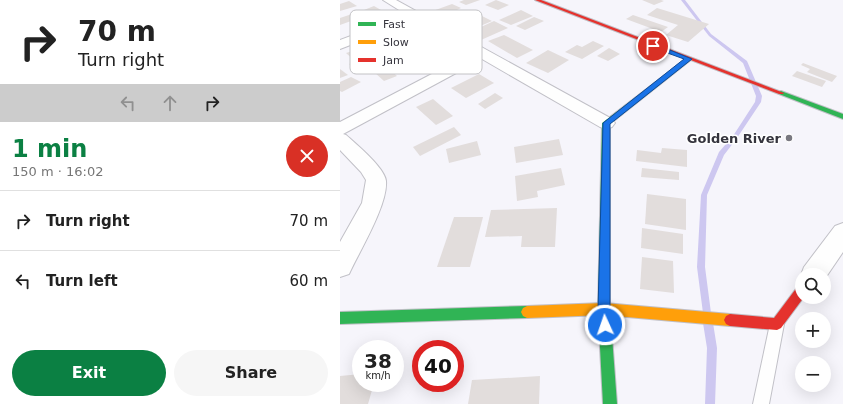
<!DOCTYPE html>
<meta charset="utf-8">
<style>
body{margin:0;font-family:"DejaVu Sans",sans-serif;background:#f6f6f6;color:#222;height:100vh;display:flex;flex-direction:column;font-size:15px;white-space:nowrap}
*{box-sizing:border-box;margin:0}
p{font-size:13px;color:#767676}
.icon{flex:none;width:22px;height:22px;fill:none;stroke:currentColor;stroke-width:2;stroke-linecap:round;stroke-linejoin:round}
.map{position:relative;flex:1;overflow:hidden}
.sheet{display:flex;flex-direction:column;background:#fff;width:340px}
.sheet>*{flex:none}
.top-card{background:#fff;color:#222;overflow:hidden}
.buttons{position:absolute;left:455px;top:268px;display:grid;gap:8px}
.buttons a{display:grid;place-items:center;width:36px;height:36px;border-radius:50%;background:#fff;box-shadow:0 4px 16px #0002;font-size:20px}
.speed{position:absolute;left:12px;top:340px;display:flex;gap:8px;font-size:20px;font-weight:700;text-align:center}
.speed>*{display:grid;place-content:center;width:52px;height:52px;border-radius:50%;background:#fff;box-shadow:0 4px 16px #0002;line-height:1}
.speed small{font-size:10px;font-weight:400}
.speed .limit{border:6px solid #d22;background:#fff;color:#111}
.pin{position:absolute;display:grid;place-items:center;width:34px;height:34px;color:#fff;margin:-17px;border:2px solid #fff;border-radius:50%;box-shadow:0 1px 4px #0007}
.me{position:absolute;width:44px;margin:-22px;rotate:357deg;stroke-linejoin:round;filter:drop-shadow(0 0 3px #0008)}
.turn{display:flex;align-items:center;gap:14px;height:84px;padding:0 12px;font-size:18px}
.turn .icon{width:52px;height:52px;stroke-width:2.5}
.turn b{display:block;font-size:28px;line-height:34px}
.lanes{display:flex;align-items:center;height:38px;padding:0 12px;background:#0003;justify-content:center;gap:20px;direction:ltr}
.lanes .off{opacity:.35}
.round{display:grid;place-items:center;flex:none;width:42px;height:42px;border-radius:21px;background:#f6f6f6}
.overview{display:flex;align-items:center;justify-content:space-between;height:68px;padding:0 12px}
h1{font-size:24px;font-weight:700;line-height:30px;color:#0b8043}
.action{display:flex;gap:8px;margin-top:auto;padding:8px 12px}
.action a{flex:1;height:46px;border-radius:24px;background:#0b8043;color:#fff;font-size:16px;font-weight:700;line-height:46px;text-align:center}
.action a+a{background:#f6f6f6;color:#222}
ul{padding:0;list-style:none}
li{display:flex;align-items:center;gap:12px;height:60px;padding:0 12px;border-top:1px solid #e0e0e0}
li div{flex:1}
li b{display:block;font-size:15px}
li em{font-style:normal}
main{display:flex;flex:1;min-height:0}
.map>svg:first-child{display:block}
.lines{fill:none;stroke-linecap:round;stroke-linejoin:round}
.stream{fill:#cdc7f0;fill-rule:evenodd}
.building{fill:#e2dddc}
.lane-casing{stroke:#c1c0c7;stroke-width:2}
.street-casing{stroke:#c1c0c7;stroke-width:2}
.fast-casing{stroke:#c1c0c7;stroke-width:2}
.slow-casing{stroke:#c1c0c7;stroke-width:2}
.jam-casing{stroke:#c1c0c7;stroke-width:2}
.lane{fill:#fefefe;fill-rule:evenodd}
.street{fill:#fefefe;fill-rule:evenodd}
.fast{fill:#30b455;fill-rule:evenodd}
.slow{fill:#ff9f0a;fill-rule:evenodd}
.jam{fill:#e5322d;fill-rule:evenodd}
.route{fill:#1a73e8;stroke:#114b97}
.poi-dot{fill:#797880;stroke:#fff;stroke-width:1.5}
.labels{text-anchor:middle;stroke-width:3;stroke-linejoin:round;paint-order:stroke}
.poi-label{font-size:13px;font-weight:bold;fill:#35343d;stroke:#fff;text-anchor:end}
.key{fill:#fff;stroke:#c2c2c5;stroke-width:1}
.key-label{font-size:11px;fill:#35343d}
</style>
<main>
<section class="sheet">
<div class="top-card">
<div class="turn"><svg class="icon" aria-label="right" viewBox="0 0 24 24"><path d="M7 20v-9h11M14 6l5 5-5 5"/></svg><div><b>70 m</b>Turn right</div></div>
<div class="lanes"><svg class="icon off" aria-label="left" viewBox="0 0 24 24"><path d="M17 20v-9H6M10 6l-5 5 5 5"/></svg><svg class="icon off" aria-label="ahead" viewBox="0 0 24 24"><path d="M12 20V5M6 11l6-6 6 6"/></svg><svg class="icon" aria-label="right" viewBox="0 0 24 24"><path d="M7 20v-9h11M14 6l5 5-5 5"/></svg></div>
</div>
<div class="overview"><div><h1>1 min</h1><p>150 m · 16:02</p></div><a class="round" style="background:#d93025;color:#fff"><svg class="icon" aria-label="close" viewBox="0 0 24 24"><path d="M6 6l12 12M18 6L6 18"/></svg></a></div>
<ul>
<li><svg class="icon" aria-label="right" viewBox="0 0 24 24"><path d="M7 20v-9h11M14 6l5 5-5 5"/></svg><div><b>Turn right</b></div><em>70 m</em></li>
<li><svg class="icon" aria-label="left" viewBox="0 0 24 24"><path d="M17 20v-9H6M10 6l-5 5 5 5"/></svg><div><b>Turn left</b></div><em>60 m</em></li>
</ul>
<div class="action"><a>Exit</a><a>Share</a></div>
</section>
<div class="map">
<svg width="503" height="404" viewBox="0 0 503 404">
<rect width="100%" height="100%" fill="#f6f5fb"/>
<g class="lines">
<g class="stream">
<polygon points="341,0 345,0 371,34 407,61 422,96 421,102 397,138 384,155 367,195 365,267 371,313 370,316 367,317 364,316 363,313 357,267 361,195 379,152 393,136 415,102 416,96 403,63 369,36"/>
<polygon points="368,318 371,320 373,323 377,348 375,404 365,404 367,348 363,323 365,320"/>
</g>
</g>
<g class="building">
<polygon points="124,0 140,0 126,5 119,2"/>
<polygon points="156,0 169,5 158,10 145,5"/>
<polygon points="302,0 321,0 324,1 314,5"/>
<polygon points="9,1 17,6 0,11 0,4"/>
<polygon points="112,4 121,8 117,10 120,11 110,16 107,14 99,17 90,12"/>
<polygon points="34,6 41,10 31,14 24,10"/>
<polygon points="317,8 369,24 348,42 326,35 338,25 307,15"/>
<polygon points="181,10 193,16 171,25 159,20"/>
<polygon points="15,13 22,17 0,25 0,18"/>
<polygon points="140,15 152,21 138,27 135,26 128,29 118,25"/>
<polygon points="293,15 328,27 321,32 286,19"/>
<polygon points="194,17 204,21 185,30 176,26"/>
<polygon points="154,21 168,28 141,40 128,33"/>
<polygon points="164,35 193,50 177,58 148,41"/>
<polygon points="253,41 264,46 242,59 225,52 237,45 242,47"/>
<polygon points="269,48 280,54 268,61 257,56"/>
<polygon points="19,49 35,62 16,70 9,64 16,62 6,53"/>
<polygon points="208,50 229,60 208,73 186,63"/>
<polygon points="463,63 497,76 492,82 467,72 470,69 461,65"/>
<polygon points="47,67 57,76 44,81 34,72"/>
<polygon points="0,69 8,75 0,78"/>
<polygon points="457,71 486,81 482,87 452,76"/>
<polygon points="139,74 154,83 126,98 111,88"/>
<polygon points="11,77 21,82 2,92 0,91 0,82"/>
<polygon points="155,93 163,98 145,109 138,104"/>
<polygon points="93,99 113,116 96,125 76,107"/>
<polygon points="114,127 121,135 80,156 73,147"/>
<polygon points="219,139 223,155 176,163 174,147"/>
<polygon points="137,141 141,155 109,163 106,149"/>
<polygon points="322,148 347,150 347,167 296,161 297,150 321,153"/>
<polygon points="221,168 225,185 197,191 198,197 177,201 175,176"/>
<polygon points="302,168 339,172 339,180 301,177"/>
<polygon points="307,194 346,199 346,230 305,224"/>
<polygon points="217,208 215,247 181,247 182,236 145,237 151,210"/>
<polygon points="114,217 143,217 130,267 97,267"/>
<polygon points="302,228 343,234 343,254 301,248"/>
<polygon points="302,257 333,261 334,293 300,289"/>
<polygon points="21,374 21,383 34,383 28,404 0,404 0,376"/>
<polygon points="200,376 199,404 128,404 132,380"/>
</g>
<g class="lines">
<g class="lane-casing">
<polygon id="lane" points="437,317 442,319 444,324 429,404 413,404 430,324 432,319"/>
</g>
<g class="street-casing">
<g id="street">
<path d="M43,0H56L272,119L275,123L272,127L266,129L260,127L142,59L3,134L6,135C16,144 45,168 46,181C48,205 19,252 9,274L0,277V242L22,203L26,180L21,172L0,150V122L132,53L75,20L0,49V40L67,15Z"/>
<polygon points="503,223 503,252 484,280 484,275 462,275 462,278 461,275 464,267 495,226"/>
</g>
</g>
<g class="fast-casing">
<g id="fast">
<polygon points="347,58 352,59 270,124 270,309 277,404 263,404 258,309 262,123"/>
<polygon points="441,91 503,114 503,119 439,94 439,92"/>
<polygon points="187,306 191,308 193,312 191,316 187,318 0,324 0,312"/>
</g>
</g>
<g class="slow-casing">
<polygon id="slow" points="264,303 390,314 394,316 396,320 394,324 390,326 264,315 187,318 183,316 181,312 183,308 187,306"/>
</g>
<g class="jam-casing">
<g id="jam">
<polygon points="195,0 201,0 444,93 443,94 439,94"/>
<polygon points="462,285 462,297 464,297 441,328 437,330 390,326 386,324 384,320 386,316 390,314 434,318 458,286"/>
</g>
</g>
<use href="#lane" class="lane"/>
<use href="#street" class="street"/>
<use href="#fast" class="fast"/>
<use href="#slow" class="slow"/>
<use href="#jam" class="jam"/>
</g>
<polygon class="route" points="311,44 315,44 352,59 270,124 270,309 271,325 269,329 265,330 261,329 258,309 263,123 344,59 311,47"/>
<circle class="poi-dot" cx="449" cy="138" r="4"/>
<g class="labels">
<g class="poi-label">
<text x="441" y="143">Golden River</text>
</g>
</g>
<rect x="10" y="10" width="132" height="64" rx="6" class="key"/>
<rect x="18" y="22" width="18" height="4" fill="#30b455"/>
<rect x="18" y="40" width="18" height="4" fill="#ff9f0a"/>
<rect x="18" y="58" width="18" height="4" fill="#e5322d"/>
<g class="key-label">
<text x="43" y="28">Fast</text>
<text x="43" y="46">Slow</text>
<text x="43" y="64">Jam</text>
</g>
</svg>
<div class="buttons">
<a><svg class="icon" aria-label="search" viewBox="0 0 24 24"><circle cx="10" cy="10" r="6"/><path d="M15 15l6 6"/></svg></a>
<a>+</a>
<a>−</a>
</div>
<div class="speed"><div>38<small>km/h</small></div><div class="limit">40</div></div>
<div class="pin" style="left:313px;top:46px;background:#d93025"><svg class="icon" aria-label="arrive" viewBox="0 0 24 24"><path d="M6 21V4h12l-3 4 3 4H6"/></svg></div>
<svg class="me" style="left:265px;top:325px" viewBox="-20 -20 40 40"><circle r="17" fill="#1a73e8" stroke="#fff" stroke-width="3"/><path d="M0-11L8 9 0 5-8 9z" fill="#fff"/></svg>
</div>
</main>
